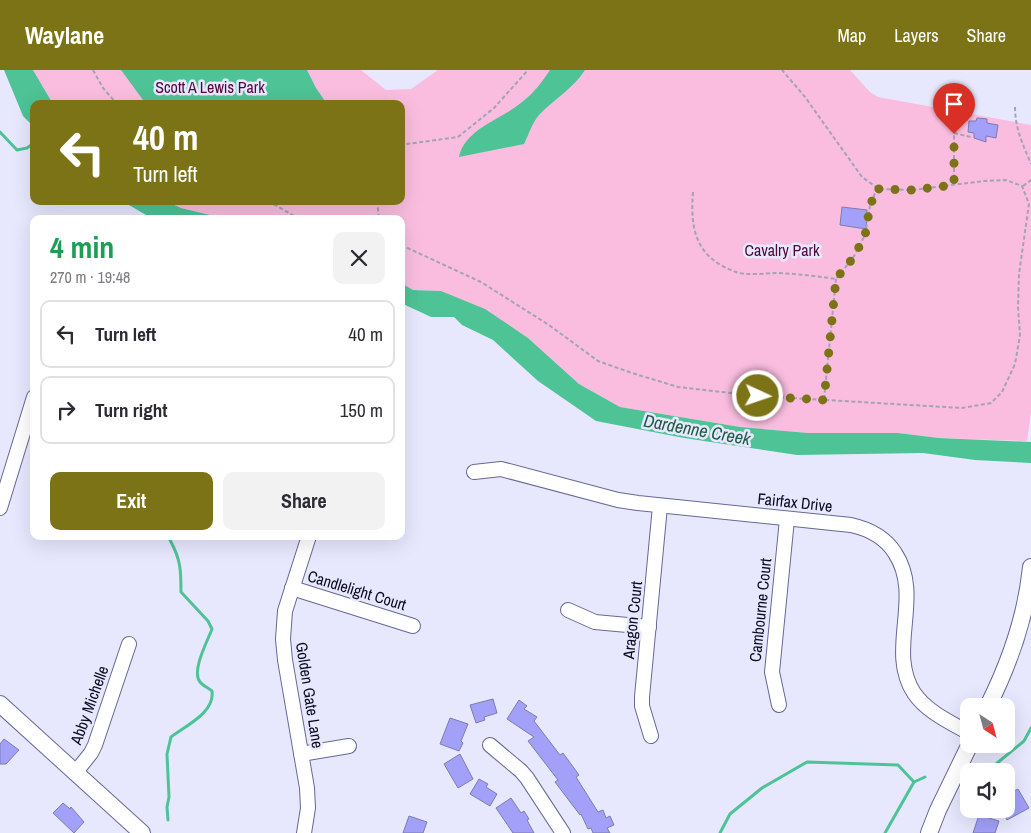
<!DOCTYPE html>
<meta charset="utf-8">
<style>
body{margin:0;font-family:"Archivo Narrow",sans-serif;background:#f2f2f3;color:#2b2b33;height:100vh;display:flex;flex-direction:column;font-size:19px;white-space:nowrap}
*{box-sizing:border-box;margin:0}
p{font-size:16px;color:#7c7c81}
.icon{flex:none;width:28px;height:28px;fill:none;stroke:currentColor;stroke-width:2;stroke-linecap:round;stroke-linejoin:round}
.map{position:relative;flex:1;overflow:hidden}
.side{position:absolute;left:30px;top:145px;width:375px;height:325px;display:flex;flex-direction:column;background:#fff;border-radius:10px;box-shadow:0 5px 20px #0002}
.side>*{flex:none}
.banner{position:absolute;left:30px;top:30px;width:375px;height:105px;border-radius:10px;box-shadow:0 5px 20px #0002;background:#7b7315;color:#fff;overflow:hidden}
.needle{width:32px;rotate:144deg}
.tools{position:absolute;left:960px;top:628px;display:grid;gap:10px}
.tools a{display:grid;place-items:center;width:55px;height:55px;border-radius:10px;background:#fff;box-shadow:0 5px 20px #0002;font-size:25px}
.pin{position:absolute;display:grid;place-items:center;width:42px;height:42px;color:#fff;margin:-51px -21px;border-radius:50% 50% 50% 0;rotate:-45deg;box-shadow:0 0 5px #0007}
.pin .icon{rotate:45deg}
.me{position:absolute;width:55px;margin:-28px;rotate:93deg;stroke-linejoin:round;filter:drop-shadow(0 0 4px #0008)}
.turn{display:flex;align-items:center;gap:18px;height:105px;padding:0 20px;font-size:22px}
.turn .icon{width:65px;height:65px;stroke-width:2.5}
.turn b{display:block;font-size:35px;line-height:42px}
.round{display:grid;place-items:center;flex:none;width:52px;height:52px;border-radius:10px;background:#f2f2f3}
.head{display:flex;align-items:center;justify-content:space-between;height:85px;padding:0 20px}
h1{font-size:30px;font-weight:700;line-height:38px;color:#1e9e55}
.primary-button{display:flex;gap:10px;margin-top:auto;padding:10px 20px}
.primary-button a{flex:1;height:58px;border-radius:10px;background:#7b7315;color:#fff;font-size:20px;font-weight:700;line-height:58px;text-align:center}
.primary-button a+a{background:#f2f2f3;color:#2b2b33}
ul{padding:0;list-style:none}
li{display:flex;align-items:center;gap:15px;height:68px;margin:0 10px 8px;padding:0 10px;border:2px solid #e1e1e2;border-radius:10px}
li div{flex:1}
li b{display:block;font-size:19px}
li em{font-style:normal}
header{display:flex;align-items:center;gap:30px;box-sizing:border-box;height:70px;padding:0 25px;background:#7b7315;color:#fff}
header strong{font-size:24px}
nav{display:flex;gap:28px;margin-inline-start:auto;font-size:18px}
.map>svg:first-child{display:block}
.green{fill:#fabddf}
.water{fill:#4ec395}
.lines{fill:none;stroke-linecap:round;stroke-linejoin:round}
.stream{stroke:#4ec395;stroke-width:3}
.building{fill:#a2a0f9;stroke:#7d7cae}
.minor-casing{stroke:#676797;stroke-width:16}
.major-casing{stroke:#676797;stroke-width:18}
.path{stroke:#a2a3b8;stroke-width:2;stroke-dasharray:4 2.5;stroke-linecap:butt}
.minor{stroke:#fff;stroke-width:14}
.major{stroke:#fff;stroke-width:16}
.route{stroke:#7b7315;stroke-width:9;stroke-dasharray:0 16.2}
.labels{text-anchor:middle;stroke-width:5;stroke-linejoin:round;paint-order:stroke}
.park-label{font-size:16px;fill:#4e0839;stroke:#e7e8fe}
.street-label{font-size:16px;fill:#0c0b1d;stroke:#e7e8fe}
.water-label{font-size:18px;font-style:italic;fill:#1d5b43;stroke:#e7e8fe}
</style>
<header>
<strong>Waylane</strong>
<nav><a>Map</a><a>Layers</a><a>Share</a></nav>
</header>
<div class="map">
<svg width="1031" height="763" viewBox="0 0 1031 763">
<rect width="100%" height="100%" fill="#e7e8fe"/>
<polygon class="green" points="33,0 361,0 386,20 411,19 438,0 850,0 870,22 878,27 1031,55 1031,342 1027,371 939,368 898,363 808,363 740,357 620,337 579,314 528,268 441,221 413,220 401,213 401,149 227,149 181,138 166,131 401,131 401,34 53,34"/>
<g class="water">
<polygon points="4,0 33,0 53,34 34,34 34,57 23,46"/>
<polygon points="121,0 307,0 316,18 327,34 146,34"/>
<path d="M550,0H585C573,19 554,29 539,45C532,53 529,64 524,74L459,87C465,58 503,49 522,32C534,23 542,12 550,0Z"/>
<polygon points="122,131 166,131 181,138 227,149 153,149"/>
<polygon points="401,213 413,220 441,221 485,239 528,268 579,314 620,337 740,357 808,363 898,363 939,368 1031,372 1031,393 975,390 923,383 797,385 684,368 596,351 538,311 493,270 462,255 454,247 431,247 401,233"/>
</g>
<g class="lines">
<g class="stream">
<polyline points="0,62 17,80 27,78 34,73"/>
<polyline points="996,694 1024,671 1031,658"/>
<path d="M168,750L167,737L169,727L167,684L171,667C185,656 215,643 212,621C209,618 203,616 200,612C191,601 208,570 212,559L208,551L181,522C181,501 181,490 170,470L171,466"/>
<polyline points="720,763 730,744 762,718 807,692 898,695 914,712"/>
<polyline points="885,763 914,712 925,707"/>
</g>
</g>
<g class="building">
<polygon points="977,48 987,49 987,53 998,55 996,68 986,66 986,72 974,68 974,63 968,62 969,51 976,51"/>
<polygon points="842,137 867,140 866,159 840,155"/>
<polygon points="493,629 497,643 484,647 485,650 476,653 470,635"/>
<polygon points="519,630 527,636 524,639 537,647 534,651 560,685 563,683 579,705 576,707 598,742 603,740 606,748 610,746 614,755 607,758 610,763 593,763 591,758 588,759 581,744 580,745 555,712 558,710 528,671 534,667 507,649"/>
<polygon points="450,648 468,654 461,671 463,673 459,681 440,674"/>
<polygon points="4,669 19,680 6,694 0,694 0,674"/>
<polygon points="460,684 473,709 458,718 444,694"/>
<polygon points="479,709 488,714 486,717 497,724 490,736 470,724"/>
<polygon points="1018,719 1029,738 1007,750 1001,739 1006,739 1006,725"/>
<polygon points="511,728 521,743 524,741 529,749 527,750 534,763 513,763 496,738"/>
<polygon points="63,733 70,739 71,737 84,752 74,763 53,743"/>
<polygon points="979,745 999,751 995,763 973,763"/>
<polygon points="409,746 427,752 423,763 403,763"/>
</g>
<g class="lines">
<g class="minor-casing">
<g id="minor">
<path d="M474,402L501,399L618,430L638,433L851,455C869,459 885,467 895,483C924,527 886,580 914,623C927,642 950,652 969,663"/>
<polyline points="0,438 34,327"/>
<polyline points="292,518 413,556"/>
<polyline points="568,540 595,552 649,557"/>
<polyline points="779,635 772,602 787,449"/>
<polyline points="651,666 642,636 642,627 660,436"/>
<polyline points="490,675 521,701 527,708 563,763"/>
<polyline points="301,684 349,676"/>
<polyline points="75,703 91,683 95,675 129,574"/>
<polyline points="304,763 308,738 307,718 285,590 283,569 285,541 309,466"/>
</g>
</g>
<g class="major-casing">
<g id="major">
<polyline points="0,634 142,763"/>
<path d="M988,636C1010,592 1026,547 1031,497"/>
<polyline points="929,763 938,740 970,674"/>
</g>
</g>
<g class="path">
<polyline points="93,0 103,18 117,34"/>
<path d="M1015,37C1015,58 1023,75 1031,94"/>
<polyline points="958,48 968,50"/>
<polyline points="954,63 971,67"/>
<polyline points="401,78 407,74 458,67 494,38 528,0"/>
<polyline points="954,115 954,63 960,28"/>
<polyline points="1023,116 1031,110"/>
<path d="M693,122C690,160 696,188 736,202C746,206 767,203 778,203C798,204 817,206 836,209L853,188L865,165L870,136L877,118"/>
<polyline points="268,131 296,147 303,149"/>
<polyline points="377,131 379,149"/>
<polyline points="323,149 361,146 377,149"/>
<polyline points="401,175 481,212 549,255 598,291 632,303 678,317 758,326 962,338 991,333 1002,322 1015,294 1020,265 1018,237 1019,204 1029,134 1022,116 1006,110 984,111 912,120 879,119 862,107 805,27 782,0"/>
<polyline points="824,329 836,209"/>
</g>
<use href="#minor" class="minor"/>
<use href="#major" class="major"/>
</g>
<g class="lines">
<polyline class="route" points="758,326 824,330 836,209 853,188 865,166 870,136 877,118 879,119 912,120 954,115 954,64"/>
</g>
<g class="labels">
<g class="park-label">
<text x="210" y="23">Scott A Lewis Park</text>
<text x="782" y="186">Cavalry Park</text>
</g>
<g class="street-label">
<text transform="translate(795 432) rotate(6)" y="6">Fairfax Drive</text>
<text transform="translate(357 520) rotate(17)" y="6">Candlelight Court</text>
<text transform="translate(760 540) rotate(-84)" y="6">Cambourne Court</text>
<text transform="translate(632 550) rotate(-84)" y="6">Aragon Court</text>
<text transform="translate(310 625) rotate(81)" y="6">Golden Gate Lane</text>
<text transform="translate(89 635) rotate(-70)" y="6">Abby Michelle</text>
</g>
<g class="water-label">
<text transform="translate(697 360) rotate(10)" y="6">Dardenne Creek</text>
</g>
</g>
</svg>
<div class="tools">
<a><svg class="needle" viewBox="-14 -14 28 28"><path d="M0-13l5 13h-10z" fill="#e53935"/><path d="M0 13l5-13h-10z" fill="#7c7c81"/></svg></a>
<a><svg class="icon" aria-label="sound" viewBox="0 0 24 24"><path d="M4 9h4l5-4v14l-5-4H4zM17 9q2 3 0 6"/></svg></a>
</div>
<div class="pin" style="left:954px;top:64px;background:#d93025"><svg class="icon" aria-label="arrive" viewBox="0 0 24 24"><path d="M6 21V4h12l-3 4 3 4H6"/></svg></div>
<svg class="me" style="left:758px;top:326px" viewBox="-20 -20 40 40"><circle r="17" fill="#7b7315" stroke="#fff" stroke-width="3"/><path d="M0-11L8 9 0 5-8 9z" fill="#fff"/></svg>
<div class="banner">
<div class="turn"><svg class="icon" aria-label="left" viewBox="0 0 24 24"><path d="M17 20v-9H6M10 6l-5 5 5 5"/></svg><div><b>40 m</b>Turn left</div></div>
</div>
<section class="side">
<div class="head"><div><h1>4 min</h1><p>270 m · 19:48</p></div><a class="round"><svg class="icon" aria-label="close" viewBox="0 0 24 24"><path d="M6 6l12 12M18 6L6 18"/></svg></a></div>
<ul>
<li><svg class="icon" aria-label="left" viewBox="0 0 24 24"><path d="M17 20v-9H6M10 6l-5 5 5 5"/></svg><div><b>Turn left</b></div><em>40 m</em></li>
<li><svg class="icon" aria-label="right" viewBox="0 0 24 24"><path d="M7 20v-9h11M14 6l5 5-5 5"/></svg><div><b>Turn right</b></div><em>150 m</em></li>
</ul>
<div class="primary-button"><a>Exit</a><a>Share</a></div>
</section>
</div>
